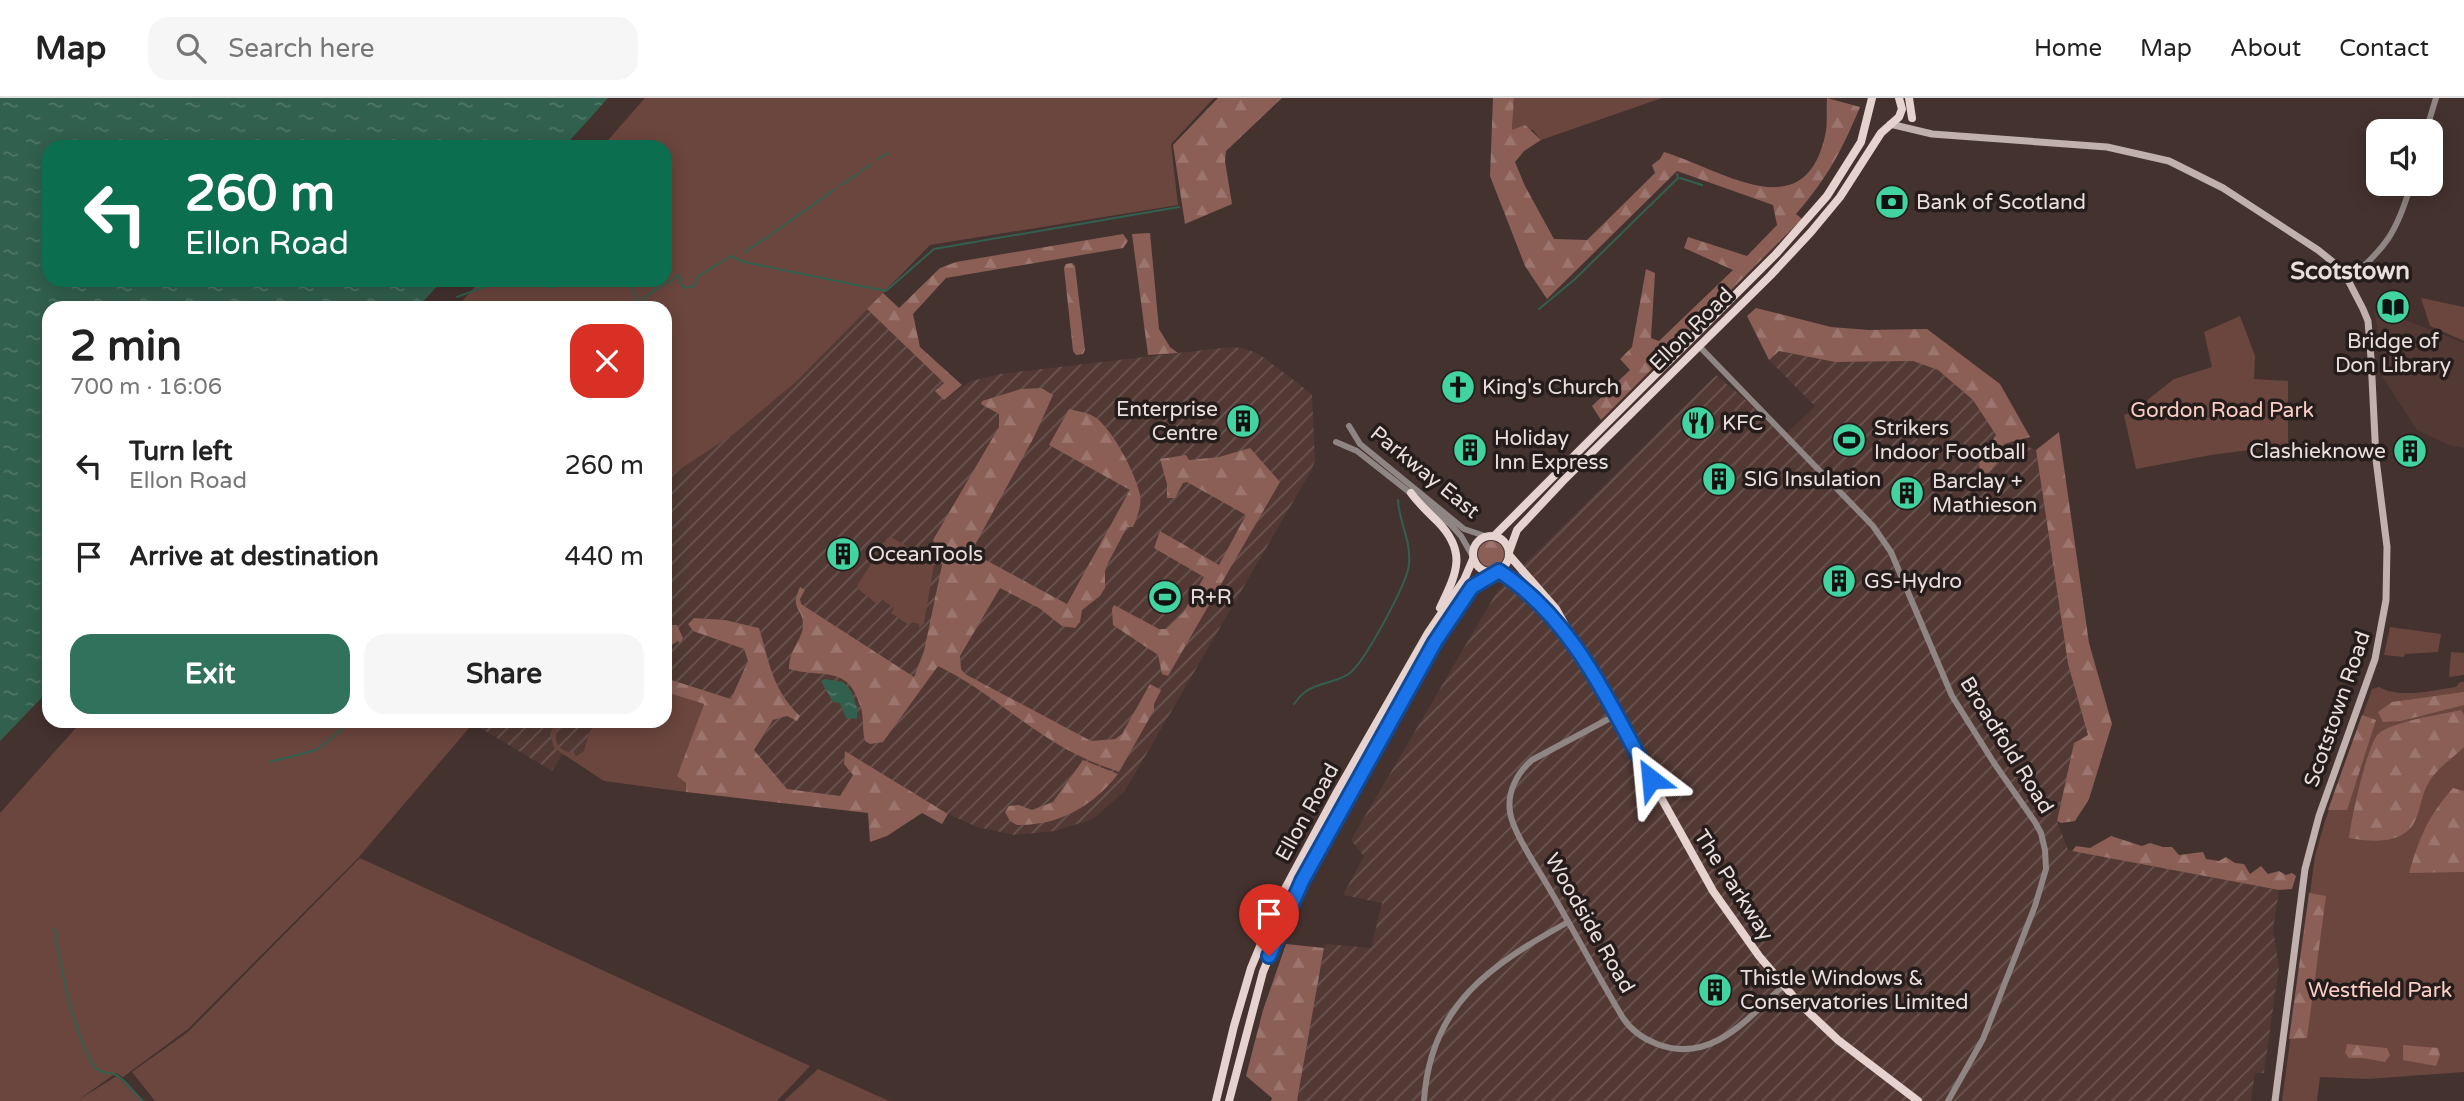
<!DOCTYPE html>
<meta charset="utf-8">
<style>
body{margin:0;font-family:"Varela Round",sans-serif;background:#f6f6f6;color:#222;height:100vh;display:flex;flex-direction:column;font-size:26px;white-space:nowrap}
*{box-sizing:border-box;margin:0}
p{font-size:23px;color:#767676}
.icon{flex:none;width:38px;height:38px;fill:none;stroke:currentColor;stroke-width:2;stroke-linecap:round;stroke-linejoin:round}
.map{position:relative;flex:1;overflow:hidden}
.details{position:absolute;left:42px;top:203px;width:630px;height:427px;display:flex;flex-direction:column;background:#fff;border-radius:21px;box-shadow:0 4px 18px #0003}
.details>*{flex:none}
.banner{position:absolute;left:42px;top:42px;width:630px;height:147px;border-radius:21px;box-shadow:0 4px 18px #0003;background:#0b6e4f;color:#fff;overflow:hidden}
.controls{position:absolute;left:2366px;top:21px;display:grid;gap:14px}
.controls a{display:grid;place-items:center;width:77px;height:77px;border-radius:14px;background:#fff;box-shadow:0 4px 18px #0003;font-size:35px}
.pin{position:absolute;display:grid;place-items:center;width:60px;height:60px;color:#fff;margin:-72px -30px;border-radius:50% 50% 50% 0;rotate:-45deg;box-shadow:0 0 7px #0007}
.pin .icon{rotate:45deg}
.me{position:absolute;width:77px;margin:-38px;rotate:331deg;stroke-linejoin:round;filter:drop-shadow(0 0 5px #0008)}
.turn{display:flex;align-items:center;gap:24px;height:147px;padding:0 28px;font-size:32px}
.turn .icon{width:91px;height:91px;stroke-width:2.5}
.turn b{display:block;font-size:49px;line-height:60px}
.round{display:grid;place-items:center;flex:none;width:74px;height:74px;border-radius:21px;background:#f6f6f6}
.summary{display:flex;align-items:center;justify-content:space-between;height:119px;padding:0 28px}
h1{font-size:42px;font-weight:700;line-height:52px}
.button{display:flex;gap:14px;margin-top:auto;padding:14px 28px}
.button a{flex:1;height:80px;border-radius:21px;background:#30725b;color:#fff;font-size:28px;font-weight:700;line-height:80px;text-align:center}
.button a+a{background:#f6f6f6;color:#222}
ul{padding:0;list-style:none}
li{display:flex;align-items:center;gap:21px;height:91px;padding:0 28px}
li div{flex:1}
li b{display:block;font-size:26px}
li em{font-style:normal}
header{display:flex;align-items:center;gap:42px;box-sizing:border-box;height:98px;padding:0 35px;background:#fff;border-bottom:2px solid #e0e0e0}
header strong{font-size:33px}
nav{display:flex;gap:38px;margin-inline-start:auto;font-size:24px}
.search{width:490px;height:63px;background:#f6f6f6;display:flex;align-items:center;gap:18px;box-sizing:border-box;padding:0 24px;border-radius:21px;color:#767676;font-size:26px}
.map>svg:first-child{display:block}
.built{fill:#523934}
.industrial{fill:url(#industrial-furrows)}
.green{fill:#6b463e}
.forest{fill:url(#forest-firs)}
.water{fill:url(#water-ripples)}
.lines{fill:none;stroke-linecap:round;stroke-linejoin:round}
.stream{stroke:#32604e;stroke-width:2}
.tertiary{stroke:#8f8583;stroke-width:6}
.secondary{stroke:#c0b1ae;stroke-width:7}
.primary{stroke:#e6d2ce;stroke-width:8}
.route-casing{stroke:#114b97;stroke-width:18}
.route{stroke:#1a73e8;stroke-width:12}
.labels{text-anchor:middle;stroke-width:7;stroke-linejoin:round;paint-order:stroke}
.poi-label{font-size:21px;fill:#ebdfdd;stroke:#251d1b;text-anchor:start}
.street-label{font-size:21px;fill:#ebdfdd;stroke:#251d1b}
.park-label{font-size:21px;fill:#fccec4;stroke:#251d1b}
.quarter-label{font-size:24px;font-weight:bold;fill:#ebdfdd;stroke:#251d1b}
</style>
<header>
<strong>Map</strong>
<div class="search"><svg class="icon" aria-label="search" viewBox="0 0 24 24"><circle cx="10" cy="10" r="6"/><path d="M15 15l6 6"/></svg>Search here</div>
<nav><a>Home</a><a>Map</a><a>About</a><a>Contact</a></nav>
</header>
<div class="map">
<svg width="2464" height="1003" viewBox="0 0 2464 1003">
<defs>
<pattern id="industrial-furrows" width="10" height="10" patternUnits="userSpaceOnUse" patternTransform="scale(1.75)"><rect width="10" height="10" fill="#523934"/><path d="M-1 1l2-2M0 10L10 0M9 11l2-2" fill="none" stroke="#6b5551"/></pattern>
<pattern id="forest-firs" width="22" height="20" patternUnits="userSpaceOnUse" patternTransform="scale(1.75)"><rect width="22" height="20" fill="#8b5f56"/><path d="M5 1l3.5 6h-7zM16 11l3.5 6h-7z" fill="#9c766e"/></pattern>
<pattern id="water-ripples" width="26" height="14" patternUnits="userSpaceOnUse" patternTransform="scale(1.75)"><rect width="26" height="14" fill="#32604e"/><path d="M2 4q2-2 4 0t4 0M15 11q2-2 4 0t4 0" fill="none" stroke="#507667"/></pattern>
</defs>
<rect width="100%" height="100%" fill="#44322f"/>
<polygon class="built" points="2374,214 2394,223 2398,219 2464,245 2464,350 2449,347 2417,332 2382,278 2381,247"/>
<g class="industrial">
<polygon points="867,211 944,285 944,302 971,283 1000,276 1230,249 1243,250 1259,256 1312,296 1315,363 1311,373 1125,693 1093,721 1055,733 1015,737 977,729 948,716 845,653 844,666 853,677 840,698 787,692 754,652 773,622 787,618 799,619 788,607 770,574 759,530 725,522 694,520 689,526 693,533 744,551 748,563 731,601 665,580 665,381 797,283"/>
<polygon points="1778,253 1835,264 1913,263 1938,272 1973,302 1996,337 1988,375 1998,364 2004,346 2016,344 2036,352 2068,566 2088,637 2074,645 2057,723 2068,752 2279,792 2273,832 2279,868 2264,975 2255,975 2251,1003 1297,1003 1325,846 1371,850 1382,805 1343,797 1364,758 1351,742 1498,492 1716,277 1747,303 1783,339 1815,308 1769,262"/>
<polygon points="475,623 596,623 589,635 584,653 577,657 562,657 552,673 474,626"/>
</g>
<g class="green">
<polygon points="645,0 1214,0 1171,46 1178,107 930,147 797,283 735,335 665,381 665,210 456,210 481,182 665,182 665,49 602,49"/>
<polygon points="1514,0 1662,0 1541,42 1533,32 1512,33"/>
<polygon points="2421,200 2464,209 2464,243 2430,228"/>
<polygon points="2240,218 2255,258 2254,281 2288,283 2288,347 2211,357 2136,371 2124,317 2132,314 2174,281 2212,269 2204,234"/>
<polygon points="888,439 893,440 930,462 934,467 924,525 919,531 919,526 910,524 909,527 891,515 894,510 881,501 877,506 857,490 858,486"/>
<polygon points="2390,529 2441,536 2438,554 2405,556 2404,559 2384,557"/>
<polygon points="2451,554 2464,555 2464,577 2449,579"/>
<path d="M2460,584H2464V974L2367,981L2320,979L2317,1003H2282L2315,758L2325,723L2372,591L2379,589C2399,601 2434,592 2456,589Z"/>
<path d="M665,594L704,606L677,678L686,684V694L604,683L554,650L550,636L552,631L561,623H571L557,632C553,646 561,655 574,654L576,658L584,653L589,635L596,623H665Z"/>
<polygon points="82,623 475,623 358,760 188,931 123,979 116,975 78,1002 117,978 143,1003 0,1003 0,715"/>
<polygon points="360,760 810,968 777,1003 155,1003 132,974 188,934"/>
<polygon points="818,971 889,1003 784,1003"/>
</g>
<g class="forest">
<polygon points="1218,0 1282,0 1226,53 1225,63 1232,106 1185,126 1173,47"/>
<path d="M1493,0H1514L1512,32L1525,27L1541,42L1524,53L1515,64L1525,88L1554,141L1587,142L1655,75L1652,67L1660,61L1664,54C1721,71 1804,132 1825,38C1828,26 1826,12 1827,0L1860,9C1841,54 1828,79 1796,116L1802,121L1601,322L1592,308L1630,272L1620,261L1632,249L1646,171L1655,175L1651,240L1659,243L1733,172L1684,150L1688,139L1747,158L1777,127L1773,107L1677,73L1547,201L1525,168L1490,78Z"/>
<polygon points="1150,135 1159,231 1170,249 1178,255 1148,257 1132,136"/>
<polygon points="1123,136 1128,143 1123,150 946,180 913,216 920,249 962,287 944,302 935,293 944,285 867,211 883,195 899,210 940,170 956,164"/>
<polygon points="1072,165 1075,168 1085,252 1083,256 1076,257 1073,253 1064,170 1066,166"/>
<polygon points="1756,210 1831,229 1869,232 1927,231 2000,286 2030,339 2004,346 1998,364 1988,375 1980,374 1979,365 1996,337 1973,302 1938,272 1913,263 1835,264 1779,253 1769,262 1747,218"/>
<path d="M1041,290L1053,297L1034,339L971,454L1067,506L1130,392L1049,347L1069,311C1076,313 1085,314 1091,317C1110,325 1136,376 1140,397C1142,407 1137,420 1133,429H1127L1108,465L1105,473V490L1100,498L1082,512L1080,524L1075,530L1062,528L1039,510L1000,490L960,558L961,571L965,576L1091,643L1115,641L1122,636L1150,586L1161,592L1154,606V612L1119,674C1107,669 1095,666 1084,660C1031,636 990,593 938,568L883,644L870,646L865,643C862,632 864,620 861,610C848,565 823,581 789,571C789,550 803,542 803,527C803,508 789,513 800,489L805,492L800,501L801,506L914,579L924,553L942,467L933,442L999,329V316L981,306L982,303L1021,291Z"/>
<polygon points="2059,334 2089,545 2112,626 2089,701 2075,723 2061,725 2057,723 2074,645 2088,637 2068,566 2036,352"/>
<polygon points="1250,350 1280,384 1168,578 1162,576 1158,557 1113,527 1112,511 1114,507 1159,531 1166,531 1183,515 1204,479 1154,450 1160,433 1219,467 1246,417 1187,384 1183,385 1175,400 1167,400 1167,386 1160,361 1186,357 1189,362 1219,359"/>
<circle cx="1491" cy="456" r="13"/>
<path d="M694,520L725,522L759,530C770,566 772,591 800,618L797,623L787,618L773,622L754,652L787,691L840,698L853,677L844,666L845,653L948,716L942,726L922,715L887,738L870,744L868,715L686,694V685L677,678L704,606L665,594V580L731,601L748,563L744,551L693,533L688,526Z"/>
<polygon points="665,527 677,527 683,540 680,545 678,543 665,551"/>
<polygon points="2464,594 2464,607 2401,623 2383,624 2378,614 2392,604"/>
<path d="M2461,612L2464,617V649C2453,660 2437,670 2429,684C2421,696 2421,712 2414,725C2401,747 2370,744 2349,740C2351,721 2367,648 2378,636C2390,624 2443,616 2461,612Z"/>
<polygon points="2362,617 2376,622 2347,712 2328,712"/>
<path d="M1083,662L1118,676C1093,708 1059,728 1017,727L1010,723L1005,714L1009,708L1019,707L1032,712L1053,704Z"/>
<path d="M2453,690L2464,693V774L2409,775C2419,740 2428,718 2453,690Z"/>
<polygon points="2111,738 2142,748 2150,745 2163,749 2172,749 2179,757 2203,754 2206,761 2219,763 2226,759 2235,765 2244,766 2250,776 2261,768 2268,776 2279,773 2286,777 2292,775 2296,778 2292,791 2279,792 2072,753 2076,748 2090,750"/>
<polygon points="2309,795 2326,798 2307,940 2289,941"/>
<polygon points="1286,846 1324,850 1297,1003 1271,1003 1272,1000 1246,978 1263,912"/>
<polygon points="2347,946 2387,950 2390,957 2385,964 2363,960 2349,960 2345,955"/>
<polygon points="2403,947 2438,950 2440,957 2436,968 2403,962"/>
</g>
<g class="water">
<polygon points="0,0 608,0 564,49 49,49 49,182 443,182 417,210 49,210 49,592 0,643"/>
<polygon points="825,581 843,584 851,593 857,610 857,621 846,620 840,605 833,604 821,583"/>
</g>
<g class="lines">
<g class="stream">
<polyline points="878,61 888,55"/>
<polyline points="861,73 870,67"/>
<polyline points="1680,80 1702,87"/>
<polyline points="840,88 858,75"/>
<polyline points="773,135 835,91"/>
<polyline points="745,154 770,137"/>
<path d="M630,182L638,207C650,190 664,190 679,177L681,187L686,190L694,188L697,179L731,158L744,164L886,193L934,151L1179,109"/>
<path d="M457,199C481,190 504,179 529,187L536,183L549,189L559,188L561,182"/>
<polyline points="1539,211 1575,181 1678,80 1677,76"/>
<path d="M1294,606C1297,602 1301,597 1305,594C1318,584 1337,585 1350,575C1365,563 1408,484 1409,466C1411,440 1399,425 1398,402"/>
<polyline points="270,664 316,652 340,633 347,623"/>
<path d="M55,831C58,860 77,950 96,970C102,976 108,974 116,977C125,981 135,996 143,1003"/>
</g>
<g class="tertiary">
<polyline points="2426,33 2436,0"/>
<path d="M2348,182C2386,150 2397,134 2411,86"/>
<polyline points="1699,248 1873,428 1891,454 1952,598 1994,665 2035,724 2041,735 2045,752 2046,771 2035,808 1983,941 1948,1003"/>
<polyline points="1349,328 1360,346 1464,431 1485,438"/>
<polyline points="1336,344 1357,353 1451,427 1461,438 1472,457"/>
<path d="M1616,617L1532,662C1517,675 1507,694 1510,714C1512,732 1536,768 1546,785C1572,829 1596,875 1623,920C1631,932 1644,941 1657,946C1711,967 1748,920 1783,888"/>
<path d="M1424,1003C1430,906 1491,867 1568,824"/>
</g>
<polyline class="secondary" points="1890,26 1932,36 2107,49 2169,63 2223,90 2318,152 2333,164 2348,182 2363,211 2368,223 2371,260 2376,361 2387,449 2386,502 2375,561 2319,718 2305,771 2275,1003"/>
<g class="primary">
<polyline points="1909,0 1912,20"/>
<path d="M1411,395C1419,406 1428,414 1438,424C1468,455 1456,476 1440,510"/>
<circle cx="1491" cy="456" r="18"/>
<polyline points="1494,438 1776,156 1827,98 1861,44 1872,0"/>
<polyline points="1509,454 1517,432 1563,383 1770,178 1811,134 1840,99 1881,35 1899,19 1902,11 1899,0"/>
<polyline points="1509,457 1556,511 1713,793 1759,858 1799,905 1838,942 1918,1003"/>
<polyline points="1499,473 1528,494 1568,537"/>
<polyline points="1216,1003 1234,928 1251,870 1280,800 1337,694 1428,535 1464,482 1473,461"/>
<polyline points="1229,1003 1263,874 1288,812 1317,755 1449,521 1472,489 1492,474"/>
</g>
</g>
<g class="lines">
<g class="route-casing">
<path id="route" d="M1269,858L1302,783L1435,544L1472,489L1499,473C1574,521 1609,606 1651,681"/>
</g>
<use href="#route" class="route"/>
</g>
<defs>
<g id="bank-disc" transform="scale(1.75)"><circle r="9.5" fill="#41d4a1" stroke="#251d1b"/><path d="M-6-4H6V4H-6ZM0-2.3a2.3 2.3 0 1 0 0 4.6a2.3 2.3 0 1 0 0-4.6Z" fill="#111"/></g>
<g id="library-disc" transform="scale(1.75)"><circle r="9.5" fill="#41d4a1" stroke="#251d1b"/><path d="M-6-4Q-3-5.5-.7-3.5V5Q-3 3-6 4ZM6-4Q3-5.5 .7-3.5V5Q3 3 6 4Z" fill="#111"/></g>
<g id="church-disc" transform="scale(1.75)"><circle r="9.5" fill="#41d4a1" stroke="#251d1b"/><path d="M-1.2-6h2.4v3.5h3.3v2.4h-3.3V6h-2.4V-.1h-3.3v-2.4h3.3Z" fill="#111"/></g>
<g id="building-disc" transform="scale(1.75)"><circle r="9.5" fill="#41d4a1" stroke="#251d1b"/><path d="M-4-6H4V6H1V3H-1V6H-4ZM-2.5-4.3h1.7v1.8h-1.7ZM.8-4.3h1.7v1.8H.8ZM-2.5-1h1.7V.8h-1.7ZM.8-1h1.7V.8H.8Z" fill="#111"/></g>
<g id="restaurant-disc" transform="scale(1.75)"><circle r="9.5" fill="#41d4a1" stroke="#251d1b"/><path d="M-5-6h1v4h1v-4h1v4h1v-4h1v5L-1.5 .5V6h-2V.5L-5-1ZM5-6V6H3V1.5H1.5Q1.5-4 5-6Z" fill="#111"/></g>
<g id="stadium-disc" transform="scale(1.75)"><circle r="9.5" fill="#41d4a1" stroke="#251d1b"/><path d="M0-5a6.5 5 0 1 0 0 10a6.5 5 0 1 0 0-10ZM-3.5-1.8h7v3.6h-7Z" fill="#111"/></g>
</defs>
<g fill-rule="evenodd">
<use href="#bank-disc" x="1892" y="104"/>
<use href="#library-disc" x="2393" y="209"/>
<use href="#church-disc" x="1458" y="289"/>
<use href="#building-disc" x="1243" y="323"/>
<use href="#restaurant-disc" x="1698" y="325"/>
<use href="#stadium-disc" x="1849" y="342"/>
<use href="#building-disc" x="1470" y="352"/>
<use href="#building-disc" x="2410" y="353"/>
<use href="#building-disc" x="1719" y="381"/>
<use href="#building-disc" x="1907" y="395"/>
<use href="#building-disc" x="843" y="456"/>
<use href="#building-disc" x="1839" y="483"/>
<use href="#stadium-disc" x="1165" y="499"/>
<use href="#building-disc" x="1715" y="892"/>
</g>
<g class="labels">
<g class="poi-label">
<text x="1916" y="111">Bank of Scotland</text>
<text x="2393" y="250" text-anchor="middle">Bridge of<tspan x="2393" dy="24">Don Library</tspan></text>
<text x="1482" y="296">King's Church</text>
<text x="1218" y="318" text-anchor="end">Enterprise<tspan x="1218" dy="24">Centre</tspan></text>
<text x="1722" y="332">KFC</text>
<text x="1874" y="337">Strikers<tspan x="1874" dy="24">Indoor Football</tspan></text>
<text x="1494" y="347">Holiday<tspan x="1494" dy="24">Inn Express</tspan></text>
<text x="2386" y="360" text-anchor="end">Clashieknowe</text>
<text x="1744" y="388">SIG Insulation</text>
<text x="1932" y="390">Barclay +<tspan x="1932" dy="24">Mathieson</tspan></text>
<text x="868" y="463">OceanTools</text>
<text x="1864" y="490">GS-Hydro</text>
<text x="1190" y="506">R+R</text>
<text x="1740" y="887">Thistle Windows &amp;<tspan x="1740" dy="24">Conservatories Limited</tspan></text>
</g>
<g class="street-label">
<text transform="translate(1691 231) rotate(-45)" y="7">Ellon Road</text>
<text transform="translate(1425 374) rotate(39)" y="7">Parkway East</text>
<text transform="translate(2337 611) rotate(-71)" y="7">Scotstown Road</text>
<text transform="translate(2007 647) rotate(58)" y="7">Broadfold Road</text>
<text transform="translate(1307 714) rotate(-61)" y="7">Ellon Road</text>
<text transform="translate(1734 787) rotate(57)" y="7">The Parkway</text>
<text transform="translate(1590 825) rotate(60)" y="7">Woodside Road</text>
</g>
<g class="park-label">
<text x="2222" y="319">Gordon Road Park</text>
<text x="2380" y="899">Westfield Park</text>
</g>
<g class="quarter-label">
<text x="2350" y="181">Scotstown</text>
</g>
</g>
</svg>
<div class="controls">
<a><svg class="icon" aria-label="sound" viewBox="0 0 24 24"><path d="M4 9h4l5-4v14l-5-4H4zM17 9q2 3 0 6"/></svg></a>
</div>
<div class="pin" style="left:1269px;top:858px;background:#d93025"><svg class="icon" aria-label="arrive" viewBox="0 0 24 24"><path d="M6 21V4h12l-3 4 3 4H6"/></svg></div>
<svg class="me" style="left:1651px;top:681px" viewBox="-20 -20 40 40"><path d="M0-17L14 15 0 8-14 15z" fill="#1a73e8" stroke="#fff" stroke-width="4"/></svg>
<div class="banner">
<div class="turn"><svg class="icon" aria-label="left" viewBox="0 0 24 24"><path d="M17 20v-9H6M10 6l-5 5 5 5"/></svg><div><b>260 m</b>Ellon Road</div></div>
</div>
<section class="details">
<div class="summary"><div><h1>2 min</h1><p>700 m · 16:06</p></div><a class="round" style="background:#d93025;color:#fff"><svg class="icon" aria-label="close" viewBox="0 0 24 24"><path d="M6 6l12 12M18 6L6 18"/></svg></a></div>
<ul>
<li><svg class="icon" aria-label="left" viewBox="0 0 24 24"><path d="M17 20v-9H6M10 6l-5 5 5 5"/></svg><div><b>Turn left</b><p>Ellon Road</p></div><em>260 m</em></li>
<li><svg class="icon" aria-label="arrive" viewBox="0 0 24 24"><path d="M6 21V4h12l-3 4 3 4H6"/></svg><div><b>Arrive at destination</b></div><em>440 m</em></li>
</ul>
<div class="button"><a>Exit</a><a>Share</a></div>
</section>
</div>
